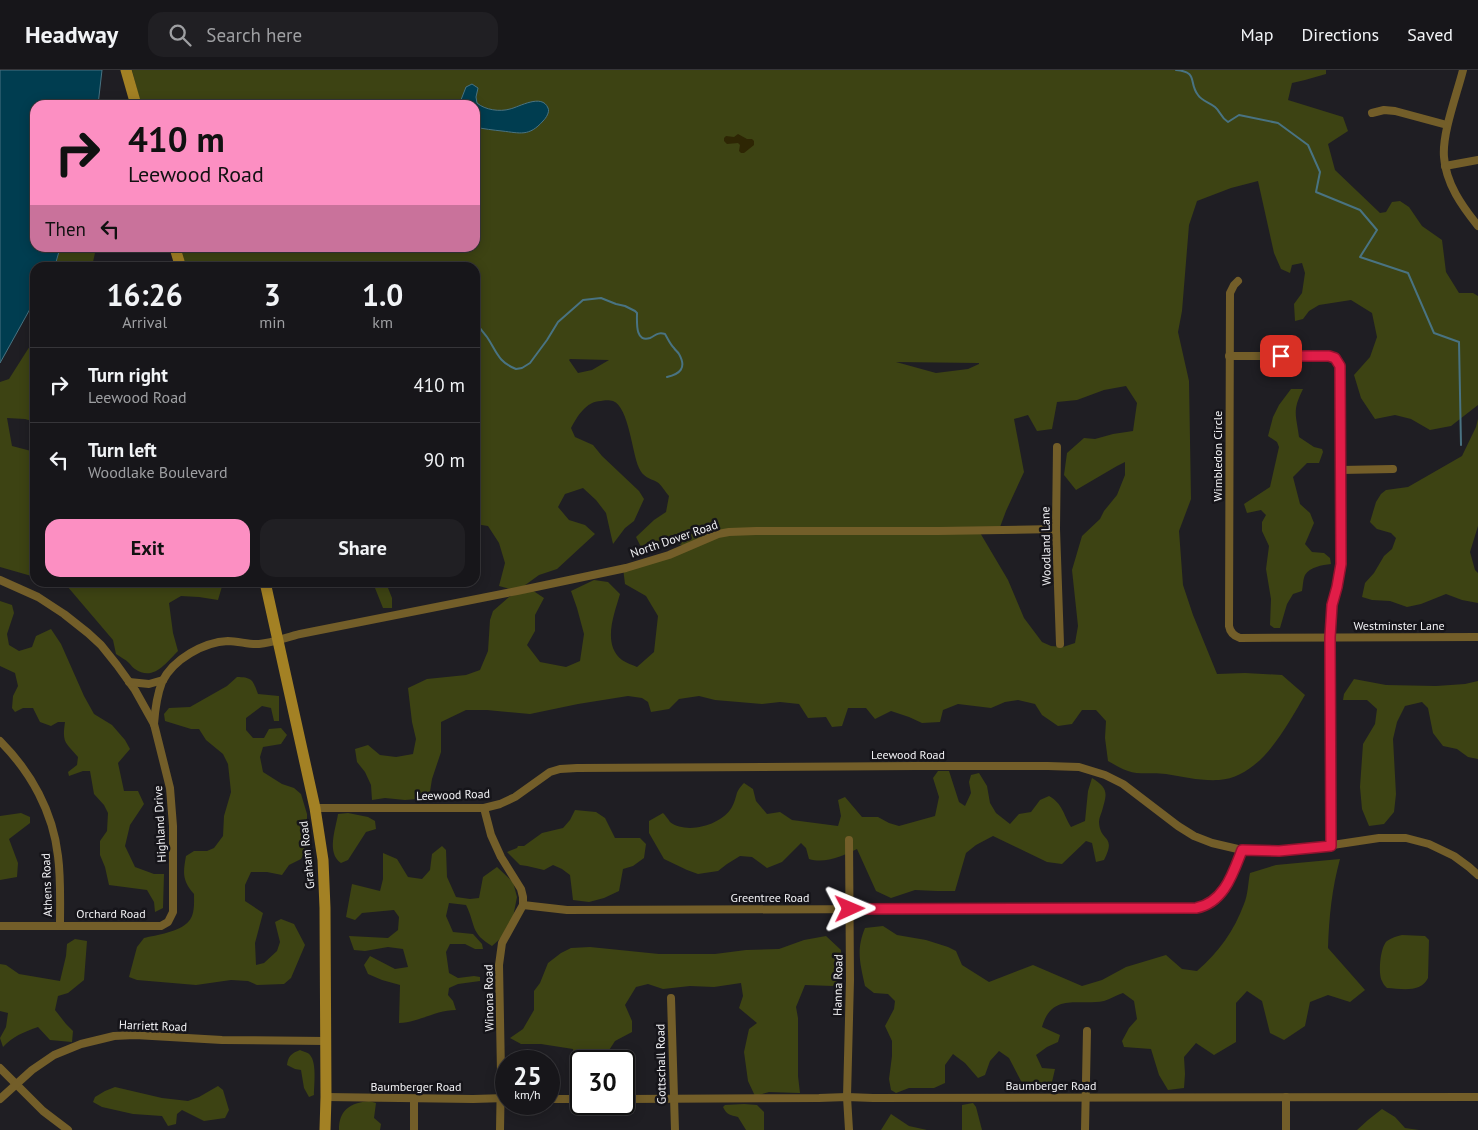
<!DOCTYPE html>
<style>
body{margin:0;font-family:"PT Sans",sans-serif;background:#201f23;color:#f1f3f6;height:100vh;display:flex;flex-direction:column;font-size:19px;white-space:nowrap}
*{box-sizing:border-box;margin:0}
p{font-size:16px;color:#9e9fa2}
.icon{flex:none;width:28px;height:28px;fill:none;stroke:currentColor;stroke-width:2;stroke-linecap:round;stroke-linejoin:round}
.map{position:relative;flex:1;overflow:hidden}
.details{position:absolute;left:30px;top:192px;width:450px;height:325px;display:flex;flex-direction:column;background:#17161a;border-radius:15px;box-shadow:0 2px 12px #0003,0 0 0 1px #363539}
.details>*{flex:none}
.banner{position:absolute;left:30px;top:30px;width:450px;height:152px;border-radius:15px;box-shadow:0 2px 12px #0003,0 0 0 1px #363539;background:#fc8fc2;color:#111;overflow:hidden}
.speed{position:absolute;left:495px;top:980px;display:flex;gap:10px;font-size:25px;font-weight:700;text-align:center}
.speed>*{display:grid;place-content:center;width:65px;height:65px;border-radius:50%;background:#17161a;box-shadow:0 2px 12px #0003,0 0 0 1px #363539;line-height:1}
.speed small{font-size:12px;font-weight:400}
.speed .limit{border:2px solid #111;border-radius:8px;background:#fff;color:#111}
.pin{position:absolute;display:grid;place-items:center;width:42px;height:42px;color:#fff;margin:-21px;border-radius:10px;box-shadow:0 2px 8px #0006}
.me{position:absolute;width:55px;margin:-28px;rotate:89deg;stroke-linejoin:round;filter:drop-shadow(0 0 4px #0008)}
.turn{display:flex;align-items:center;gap:18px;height:105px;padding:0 15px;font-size:22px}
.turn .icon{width:65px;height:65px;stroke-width:2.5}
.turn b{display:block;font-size:35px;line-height:42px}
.then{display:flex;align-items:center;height:48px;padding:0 15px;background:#0003;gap:10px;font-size:19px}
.eta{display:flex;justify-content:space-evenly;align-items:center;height:85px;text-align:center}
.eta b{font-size:30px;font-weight:700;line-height:35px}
.button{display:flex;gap:10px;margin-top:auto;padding:10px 15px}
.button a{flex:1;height:58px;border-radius:15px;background:#fc8fc2;color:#111;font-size:20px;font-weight:700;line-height:58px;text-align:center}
.button a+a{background:#201f23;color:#f1f3f6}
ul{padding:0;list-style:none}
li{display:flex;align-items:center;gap:15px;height:75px;padding:0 15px;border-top:1px solid #363539}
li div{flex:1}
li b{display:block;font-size:19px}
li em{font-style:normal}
header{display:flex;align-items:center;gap:30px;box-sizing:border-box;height:70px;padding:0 25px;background:#17161a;border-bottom:1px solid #363539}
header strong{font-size:24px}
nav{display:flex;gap:28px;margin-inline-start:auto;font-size:18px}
.search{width:350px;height:45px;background:#201f23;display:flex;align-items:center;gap:12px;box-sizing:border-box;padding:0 18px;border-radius:15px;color:#9e9fa2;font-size:19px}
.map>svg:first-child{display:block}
.green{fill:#3d4313;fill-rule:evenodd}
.sand{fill:#2e2604}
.water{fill:#003d50;stroke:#497382}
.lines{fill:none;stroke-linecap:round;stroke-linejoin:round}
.stream{stroke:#497382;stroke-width:2}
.minor{stroke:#735e29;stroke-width:8}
.secondary{stroke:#a38124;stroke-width:11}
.route-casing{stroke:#92132f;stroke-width:12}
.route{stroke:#e11d48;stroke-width:9}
.labels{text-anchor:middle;stroke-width:5;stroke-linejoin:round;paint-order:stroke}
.street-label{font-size:12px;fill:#f2f2f5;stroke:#16151a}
</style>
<header>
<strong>Headway</strong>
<div class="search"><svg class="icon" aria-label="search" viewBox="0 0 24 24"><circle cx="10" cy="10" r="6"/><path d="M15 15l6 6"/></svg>Search here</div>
<nav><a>Map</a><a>Directions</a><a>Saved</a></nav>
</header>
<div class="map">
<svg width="1478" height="1060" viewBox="0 0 1478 1060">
<rect width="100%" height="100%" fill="#1f1e23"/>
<g class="green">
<path d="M132,0H1326V4L1305,10L1292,13L1288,30L1343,47L1348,61L1328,74L1335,100L1380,143L1386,142L1392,132L1400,131L1409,137L1422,156L1442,170L1446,202L1459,223H1473L1478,226V335L1451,356L1430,360L1411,349L1395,345L1375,349L1361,328L1354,305L1370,287L1377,267L1372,243L1351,230L1319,235L1309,241L1303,249L1295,251L1294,234L1302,223L1305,203L1302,193L1292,195L1290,203L1281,199L1274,183L1258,111L1231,118L1197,131L1189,155L1182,241L1178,262L1189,311L1191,429L1179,461L1183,515L1193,545L1217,604L1245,603L1282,605L1305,625C1286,657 1261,707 1219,710C1201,711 1183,707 1166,704C1154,702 1138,705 1128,701C1121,699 1114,694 1108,691L1105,668L1106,651L1096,640H1082L1072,654L1058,656L1042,645L1035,634L1018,630L1005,632L991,638L958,634L943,640L940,652L922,653L909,647L891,641L875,649L866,638H848L842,656L832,657L826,647L808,648L799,634L780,632L762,634L715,630L699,626L679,629L669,639L651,642L648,632L642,628L628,626L578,634L530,644L487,640H466L441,652V682L432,709L429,728L405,730L385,728L372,730L371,715L365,702L357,692L355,679L368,675L380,685L396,687L413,684L416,669L412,652L408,618L427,609L466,605L480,600L488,581L490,550L493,541L509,527L529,518L544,528L535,545V561L527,575L540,592L566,597L580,591L584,564L577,538L571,521L594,510L608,512L620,524C614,545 602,574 622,590C626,593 633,595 637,597L654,582L658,546L646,526L625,514L623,498L690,477L670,472L652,478L642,479L636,467L654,450L666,442L669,426C665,422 662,415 657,412C649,408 643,407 639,398C632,383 629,337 613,331C610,330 604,330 601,331C586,331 577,347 571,358L575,367L593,375L602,386L639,421L644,429L634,451L625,458L613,474L606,443L596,430L583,418L565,424L558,437L569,450L585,455L595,464L557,499L539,505L517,521L499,516L505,493L499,473L488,456L475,454V198L186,197L181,178H475V35H141ZM569,290L570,289L609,290L592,300L578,303ZM896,292L979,293V294L968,299L936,303ZM1126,316L1137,333L1133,361L1113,364L1095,369L1084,368L1067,383L1064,405L1076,420L1117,396L1125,392V405L1117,425L1104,441L1100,449L1082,466L1072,500L1078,556L1075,573L1063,577L1051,576L1042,572L1024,548L1008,510L979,461L1000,457L1006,441L1024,402L1014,349L1028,345L1037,361L1052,359L1057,332L1077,330L1104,320Z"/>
<polygon points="60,178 96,178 92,197 53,198 56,192"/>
<polygon points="35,268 35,352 25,349 7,348 12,376 35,382 35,507 0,497 0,312 9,309"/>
<path d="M1291,319H1303C1292,341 1296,344 1299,367L1314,377L1322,379L1323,382L1319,393H1307L1293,407L1300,434L1310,443L1314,453L1305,474L1312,482L1324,483L1330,488L1331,494C1322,495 1310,497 1305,505C1303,509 1303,516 1302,521L1293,524L1287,534L1280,558H1274L1270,555L1271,529L1266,499L1269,476L1262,461V452L1266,445L1261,440L1247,443L1244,434L1270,417L1279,377L1277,372L1268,366L1273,347L1279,335Z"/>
<polygon points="1478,349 1478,456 1470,482 1475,500 1478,503 1478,533 1462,530 1446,524 1421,534 1407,537 1390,531 1372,530 1362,527 1365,513 1374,503 1384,486 1392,479 1396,468 1391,463 1377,459 1370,452 1376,432 1381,424 1386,420 1408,417 1462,386 1476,357"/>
<path d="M56,513H55H223L218,530L199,527L181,526L169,533L173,563L178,581C166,593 153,612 135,599C133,598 130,594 129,593C125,589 120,587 116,584L113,570L67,516Z"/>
<polygon points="373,513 386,513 392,528 392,538 383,538"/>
<path d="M0,531L12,535L14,543L7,564L9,575L19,581L32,577L36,566L51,559L61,574L84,626L94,644L112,655L125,670L130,679L118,693L124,721H138L144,734L130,755L125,776L135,797L154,804H164L163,838L155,842L154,832L147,820L109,815L105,797L100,785V771L107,761L108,743L104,735L94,724L90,701H83L69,706L68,702L77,695L78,687C65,672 62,673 65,652H58L51,656L40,652L33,638H23L15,642L12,638L13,626L18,616L15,603L0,596Z"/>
<path d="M237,607C253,607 253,611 258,624L279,626V651H274L271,638L262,636L246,648V660L253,668H264L269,659L281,658L287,665L281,674L263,677L260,687L263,702L282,714L294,718L301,724L307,744V777L301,789L289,795L282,805L267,802H251L245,815V831L263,843L255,873L256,895L264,893L277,881L280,872L275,852L281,849L294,854L305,875L291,908L284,914L257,915L248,911L231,910L196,915L137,910L129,907L137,877L144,868C156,865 180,862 189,851C195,844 194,833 194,824C182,810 183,803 186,786L194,781H207L214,778L223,766L224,746L231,722L228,694L223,684L206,670L199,659H191L165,651L164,644L169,638L190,637L227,616Z"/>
<polygon points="1354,609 1386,615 1436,616 1465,614 1478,611 1478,689 1468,687 1457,679 1443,676 1433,663 1428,638 1422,632 1405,636 1397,652 1393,669 1396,724 1394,742 1384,754 1369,756 1362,739 1360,717 1363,674 1375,654 1377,639 1367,630 1343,630 1344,624"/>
<path d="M938,701H949L959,732L965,736L971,723L969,712L971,705L979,703L987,716L990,733L996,743L1010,754L1019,744L1031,742L1040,730L1049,726C1063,734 1063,744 1071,757L1085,751L1088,721L1092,708C1109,719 1107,723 1102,741C1101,744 1099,748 1099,752C1100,773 1117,764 1104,790L1096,792L1092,773L1086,771L1062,794L1047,792L993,766L976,775L966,783L955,821H937L915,820L891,828L876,821L857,779C843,786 825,794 809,789L806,778L801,773L782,792L767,798L752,787L740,786L727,794L718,801L698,804L687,800L664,789L649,763V751L663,743C665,745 668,749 670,752C687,765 722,755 732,737C738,726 734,723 744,713L753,719L756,731L767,744L780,742L792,750L838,756L841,746L838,730L845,727L862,747H878L889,753L899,756L935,746L939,727L933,708Z"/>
<polygon points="575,740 596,742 605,748 615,768 640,768 646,774 644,788 633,796 623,799 619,821 604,828 589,832 573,830 570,805 562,799 553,795 544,800 527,796 520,795 507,782 517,778 518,776 524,776 542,763 563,758 570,750"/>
<polygon points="21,743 30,747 30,753 9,769 18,793 17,807 0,810 0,746"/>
<path d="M348,743L368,747L375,751L376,759L366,762L348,790L341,793C326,783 336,758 338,744Z"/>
<path d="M442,776L446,780L447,807L456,827L470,829L479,828L483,807L497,797L513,812L517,827L513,847L501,868L492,876C470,863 476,855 466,835L449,833L446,846L453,862L473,864L482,874L483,879H475L465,874H450L446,882L449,903L458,908L474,906L480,907V911L458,914L449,918L448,925L453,931L456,940C436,940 420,952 399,953L400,915L382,910L368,904L364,895L370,886L395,899L408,897L403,879L388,877L365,881L354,880L349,866L388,868L398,860L399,847L394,840L362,843L355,850L346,847L352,814L380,821L383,809V783L397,789L408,807L422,809L430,800L432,784Z"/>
<path d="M1340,789C1332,818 1329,847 1328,878L1365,920L1350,932L1328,925L1310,932L1305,956L1284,970L1270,963L1262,931L1247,921L1236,933V972L1214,985L1196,973L1184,987L1185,1004L1184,1018L1168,1020L1159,1005L1151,979L1124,977L1122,971L1129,958L1137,949L1134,931L1123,923C1117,925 1110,929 1104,931C1078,936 1052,922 1042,957L1060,965L1058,972L1047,977L1036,985L1042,998L1055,999L1052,1012L1035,1022L1021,1011L1009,988L999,981L990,991L985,1005L978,1008L965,993L953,984L945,995V1013L934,1018H909L896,1023L891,1020L889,1009L892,986V971L885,956L894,939L895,931L888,924L874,923L865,916C860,893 856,880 865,858L883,856L897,865L926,870L948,877L956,881L962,895L989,912L1033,895L1082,916L1102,910L1126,897L1166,885L1182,899L1197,901C1219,882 1234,861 1244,834C1248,825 1248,813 1250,803L1276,795Z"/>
<path d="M1402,865L1425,866L1429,870L1428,908C1421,923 1402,919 1387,918C1385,916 1383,914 1382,911C1378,904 1380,877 1387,871C1391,868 1397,866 1402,865Z"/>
<polygon points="826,866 841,880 843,907 833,916 805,915 796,937 798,948 798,1006 800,1023 769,1022 755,1026 748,1011 744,982 749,959 757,953 739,938 743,926 741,913 714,917 690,916 663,919 648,914 636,917 625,935 632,951 632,962 615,971 604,988 598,991 581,991 581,1008 576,997 573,979 541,974 521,974 510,968 523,959 534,940 534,921 540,913 548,893 561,883 571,878 590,877 659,884 715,884 746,880 779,879 804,870"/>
<path d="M75,869L87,871L84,910L68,923L58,926L55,940L66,954L73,961L72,972L50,970L38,957C24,962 13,966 3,977L0,968L6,957L8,943L0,941V894L6,895L19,904L60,911L66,886L67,874Z"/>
<path d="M300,980C304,982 308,982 310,985C317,993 314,1015 314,1025L309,1027L304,1018L301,1000L295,999L287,995C288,986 292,983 300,980Z"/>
<polygon points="218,1016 223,1020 229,1040 225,1048 204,1051 182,1040 177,1044 176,1054 168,1056 162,1046 133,1044 102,1037 93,1032 95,1027 105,1021 115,1017 162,1028 188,1031 199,1027"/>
<path d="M369,1031L376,1033L374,1048L381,1054L380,1060H339C339,1040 350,1033 369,1031Z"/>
<polygon points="973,1033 976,1037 982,1060 962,1060 962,1035"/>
<path d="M744,1034L757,1035L764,1042V1060H746L738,1047C730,1045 727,1045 723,1037L725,1035Z"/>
<polygon points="1382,1039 1395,1047 1405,1058 1419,1060 1357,1060 1368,1050"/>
<polygon points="891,1044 909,1056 927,1060 881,1060"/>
</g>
<polygon class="sand" points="738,64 747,69 752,69 754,71 754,75 744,83 741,83 739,81 740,75 738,73 727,74 724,71 724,68 726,66 734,67"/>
<g class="water">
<polygon points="0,0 102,0 98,35 35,35 35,178 60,178 56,192 53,197 35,198 35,230 0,293"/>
<path d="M472,14L478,18L476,27L477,33C485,40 500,42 510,39C519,37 542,23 548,38C550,42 546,48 543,51C529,67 520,63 502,61C493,60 484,59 475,57V35H459L466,17Z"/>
</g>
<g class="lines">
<g class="stream">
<path d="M1176,0C1199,2 1188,12 1198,25C1202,31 1209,32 1215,37C1221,42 1220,47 1228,52L1239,45L1278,53L1308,75L1320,102L1316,122L1360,140L1377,160L1360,187L1408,203L1434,263L1459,272L1461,375"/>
<path d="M475,251C478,256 483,262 487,267C497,282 498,292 516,299L522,298L530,293L547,270L558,252L583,230L601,228L616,234L625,236L635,241L637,243C637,252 635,273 650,268C656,265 658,262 665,264C668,269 670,274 674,278C675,280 678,282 679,284C687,298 680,304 667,307"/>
</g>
<g class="minor">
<path d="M1463,0C1457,24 1442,63 1444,87C1446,114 1462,136 1478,156"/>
<polyline points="1372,43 1384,40 1395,41 1447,55"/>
<polyline points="1445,96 1478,90"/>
<path d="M1238,211L1234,215L1230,223L1229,556C1230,562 1234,566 1240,568L1478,567"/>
<polyline points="1229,286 1329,286 1335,289 1340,296 1341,494 1337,517 1332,535 1330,567 1331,776"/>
<polyline points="1057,377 1056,459 1060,574"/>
<polyline points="1341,400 1393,399"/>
<polyline points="0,510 38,527 64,544 88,563 101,575 117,595 135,620 154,654 170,718 173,756 173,842 168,852 161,856 0,856"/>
<polyline points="129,612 149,614 163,610"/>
<path d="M154,654C155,640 157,625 162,612C173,589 204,572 228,571C239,571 249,575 259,574C273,573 287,567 300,564L517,521L626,498L669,485L718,464L729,462L756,461H939L1056,459"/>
<path d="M0,671C31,702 53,742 58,786C61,809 60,832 60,855"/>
<polyline points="315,738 484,738 500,734 515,727 550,702 560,699 577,698 916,696 1048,696 1079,697 1105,705 1123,714 1178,756 1194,766 1212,773 1242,780 1267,781 1306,779 1379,768 1406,768 1429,774 1454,786 1469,797 1478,805"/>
<polyline points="484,738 491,765 501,787 521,819 523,827 523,835 502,873 499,895 501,1003 500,1060"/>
<path d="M523,835L567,840L1196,838C1224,834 1233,803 1242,780"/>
<polyline points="671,928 675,1060"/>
<polyline points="0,998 43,1041 68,1060"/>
<polyline points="326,1027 473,1029 506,1028"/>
<polyline points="0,1029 32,1000 54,985 81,974 114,966 135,965 222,970 325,971"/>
<polyline points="549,1029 581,1029"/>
<polyline points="624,1029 819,1028 847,1027 873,1028 1478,1027"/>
<polyline points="414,1060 414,1029"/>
<polyline points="849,1060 847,1027 850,910 849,770"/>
<polyline points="1085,1060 1087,961"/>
<polyline points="1286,1060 1286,1027"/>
</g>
<g class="secondary">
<polyline points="126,0 136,35"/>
<polyline points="175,178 181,198"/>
<polyline points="265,512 315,738 323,790 325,838 326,1027 325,1060"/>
</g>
</g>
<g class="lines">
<g class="route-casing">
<path id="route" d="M850,839L1196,838C1224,833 1233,803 1242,780L1279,781L1331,776L1330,567L1332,535L1337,517L1341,494L1340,296L1335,288L1329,286H1281"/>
</g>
<use href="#route" class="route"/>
</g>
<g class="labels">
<g class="street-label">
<text transform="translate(1218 386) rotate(-90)" y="4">Wimbledon Circle</text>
<text transform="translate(674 469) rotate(-19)" y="4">North Dover Road</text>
<text transform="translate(1046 476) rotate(-91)" y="4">Woodland Lane</text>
<text x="1399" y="560">Westminster Lane</text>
<text x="908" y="689">Leewood Road</text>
<text transform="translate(453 725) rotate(-2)" y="4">Leewood Road</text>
<text transform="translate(160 754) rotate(-93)" y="4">Highland Drive</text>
<text transform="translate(307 785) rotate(-96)" y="4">Graham Road</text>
<text transform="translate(47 815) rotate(-92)" y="4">Athens Road</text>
<text x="770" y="832">Greentree Road</text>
<text x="111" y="848">Orchard Road</text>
<text transform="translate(838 915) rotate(-89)" y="4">Hanna Road</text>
<text transform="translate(489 928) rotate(-91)" y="4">Winona Road</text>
<text transform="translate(153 956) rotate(2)" y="4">Harriett Road</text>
<text transform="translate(661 994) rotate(-91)" y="4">Gottschall Road</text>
<text x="1051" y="1020">Baumberger Road</text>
<text x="416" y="1021">Baumberger Road</text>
</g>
</g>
</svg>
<div class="speed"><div>25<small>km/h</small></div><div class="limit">30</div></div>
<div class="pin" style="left:1281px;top:286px;background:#d93025"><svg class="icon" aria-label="arrive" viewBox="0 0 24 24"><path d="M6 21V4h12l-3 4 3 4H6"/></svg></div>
<svg class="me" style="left:850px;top:839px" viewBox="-20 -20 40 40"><path d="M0-17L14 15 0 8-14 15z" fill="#e11d48" stroke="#fff" stroke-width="4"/></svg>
<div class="banner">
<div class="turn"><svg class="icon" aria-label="right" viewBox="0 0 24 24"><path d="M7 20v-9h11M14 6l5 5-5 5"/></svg><div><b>410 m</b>Leewood Road</div></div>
<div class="then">Then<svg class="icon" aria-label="left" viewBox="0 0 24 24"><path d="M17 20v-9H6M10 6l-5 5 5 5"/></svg></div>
</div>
<section class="details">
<div class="eta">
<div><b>16:26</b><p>Arrival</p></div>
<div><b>3</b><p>min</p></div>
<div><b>1.0</b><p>km</p></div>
</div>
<ul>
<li><svg class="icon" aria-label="right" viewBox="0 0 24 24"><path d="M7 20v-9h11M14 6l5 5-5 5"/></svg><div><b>Turn right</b><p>Leewood Road</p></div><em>410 m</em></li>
<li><svg class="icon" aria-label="left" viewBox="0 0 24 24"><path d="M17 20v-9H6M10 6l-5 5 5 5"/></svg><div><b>Turn left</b><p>Woodlake Boulevard</p></div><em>90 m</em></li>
</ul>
<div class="button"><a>Exit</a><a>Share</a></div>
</section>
</div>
